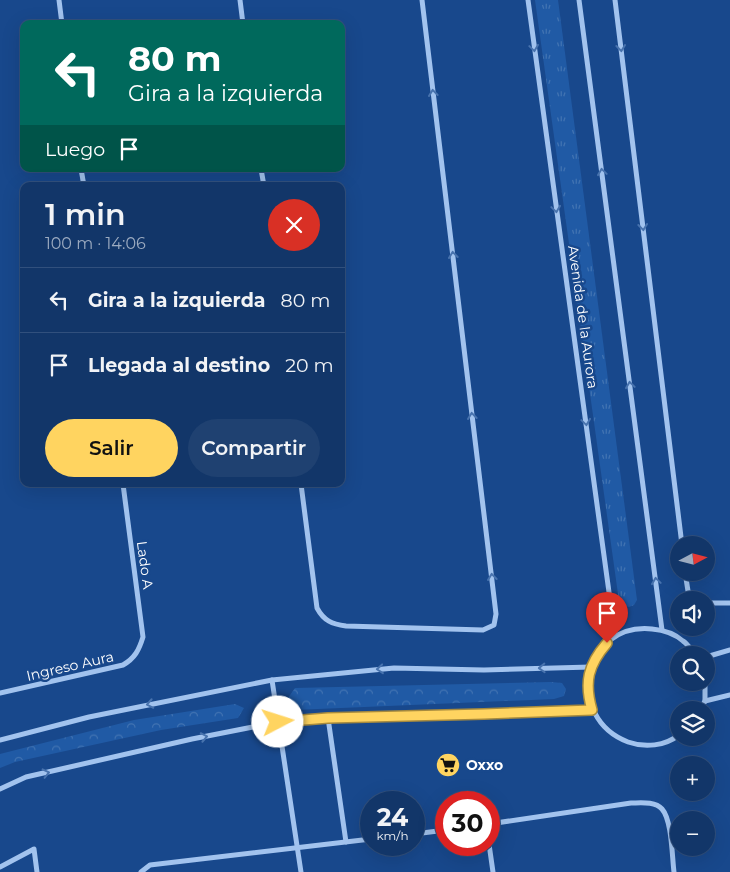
<!DOCTYPE html>
<html lang="es">
<meta charset="utf-8">
<style>
body{margin:0;font-family:Montserrat,sans-serif;background:#1f4171;color:#f1f3f6;height:100vh;display:flex;flex-direction:column;font-size:19px;white-space:nowrap}
*{box-sizing:border-box;margin:0}
p{font-size:16px;color:#9cabc0}
.icon{flex:none;width:28px;height:28px;fill:none;stroke:currentColor;stroke-width:2;stroke-linecap:round;stroke-linejoin:round}
.map{position:relative;flex:1;overflow:hidden}
.side{position:absolute;left:20px;top:182px;width:325px;height:305px;display:flex;flex-direction:column;background:#123669;border-radius:10px;box-shadow:0 5px 20px #0002,0 0 0 1px #31507d}
.side>*{flex:none}
.banner{position:absolute;left:20px;top:20px;width:325px;height:152px;border-radius:10px;box-shadow:0 5px 20px #0002,0 0 0 1px #31507d;background:#00695c;color:#fff;overflow:hidden}
.needle{width:32px;rotate:83deg}
.controls{position:absolute;left:670px;top:536px;display:grid;gap:10px}
.controls a{display:grid;place-items:center;width:45px;height:45px;border-radius:50%;background:#123669;box-shadow:0 5px 20px #0002,0 0 0 1px #31507d;font-size:25px}
.speed{position:absolute;left:360px;top:791px;display:flex;gap:10px;font-size:25px;font-weight:700;text-align:center}
.speed>*{display:grid;place-content:center;width:65px;height:65px;border-radius:50%;background:#123669;box-shadow:0 5px 20px #0002,0 0 0 1px #31507d;line-height:1}
.speed small{font-size:12px;font-weight:400}
.speed .limit{border:8px solid #d22;background:#fff;color:#111}
.pin{position:absolute;display:grid;place-items:center;width:42px;height:42px;color:#fff;margin:-51px -21px;border-radius:50% 50% 50% 0;rotate:-45deg;box-shadow:0 0 5px #0007}
.pin .icon{rotate:45deg}
.me{position:absolute;width:55px;margin:-28px;rotate:85deg;stroke-linejoin:round;filter:drop-shadow(0 0 4px #0008)}
.turn{display:flex;align-items:center;gap:18px;height:105px;padding:0 25px;font-size:22px}
.turn .icon{width:65px;height:65px;stroke-width:2.5}
.turn b{display:block;font-size:35px;line-height:42px}
.then{display:flex;align-items:center;height:48px;padding:0 25px;background:#0003;gap:10px;font-size:19px}
.round{display:grid;place-items:center;flex:none;width:52px;height:52px;border-radius:26px;background:#1f4171}
.headline{display:flex;align-items:center;justify-content:space-between;height:85px;padding:0 25px}
h1{font-size:30px;font-weight:600;line-height:38px}
.button{display:flex;gap:10px;margin-top:auto;padding:10px 25px}
.button a{flex:1;height:58px;border-radius:30px;background:#ffd460;color:#111;font-size:20px;font-weight:600;line-height:58px;text-align:center}
.button a+a{background:#1f4171;color:#f1f3f6}
ul{padding:0;list-style:none}
li{display:flex;align-items:center;gap:15px;height:65px;padding:0 25px;border-top:1px solid #31507d}
li div{flex:1}
li b{display:block;font-size:19px}
li em{font-style:normal}
.map>svg:first-child{display:block}
.grass{fill:url(#grass-tufts)}
.forest{fill:url(#forest-crowns)}
.lines{fill:none;stroke-linecap:round;stroke-linejoin:round}
.street{stroke:#a2c3ee;stroke-width:5}
.oneway{stroke:#4873ae}
.route-casing{stroke:#a68a3e;stroke-width:12}
.route{stroke:#ffd460;stroke-width:9}
.labels{text-anchor:middle;stroke-width:5;stroke-linejoin:round;paint-order:stroke}
.street-label{font-size:14px;fill:#fff;stroke:#18488c}
.poi-label{font-size:14px;font-weight:bold;fill:#fff;stroke:#18488c;text-anchor:start}
</style>
<div class="map">
<svg width="730" height="872" viewBox="0 0 730 872">
<defs>
<pattern id="grass-tufts" width="24" height="20" patternUnits="userSpaceOnUse" patternTransform="scale(1.25)"><rect width="24" height="20" fill="#205aa5"/><path d="M3 7l-1-3M5 7V3M7 7l1-3M15 17l-1-3M17 17v-4M19 17l1-3" fill="none" stroke="#4173b2"/></pattern>
<pattern id="forest-crowns" width="20" height="18" patternUnits="userSpaceOnUse" patternTransform="scale(1.25)"><rect width="20" height="18" fill="#205aa5"/><path d="M2 6a3 3 0 1 1 6 0M12 15a3 3 0 1 1 6 0" fill="none" stroke="#4173b2"/></pattern>
</defs>
<rect width="100%" height="100%" fill="#18488c"/>
<polygon class="grass" points="535,0 558,0 637,600 634,605 629,607 622,605 619,601"/>
<g class="forest">
<polygon points="551,682 562,683 566,689 564,696 554,699 294,710 288,698 295,688"/>
<polygon points="235,704 244,708 238,718 161,730 15,762 0,768 0,754 134,720"/>
</g>
<g class="lines">
<g class="street">
<polyline points="59,0 62,24"/>
<polyline points="240,0 243,24"/>
<polyline points="528,0 615,636"/>
<polyline points="579,0 662,630"/>
<polyline points="615,0 682,545"/>
<polyline points="81,169 84,186"/>
<polyline points="261,169 264,186"/>
<path d="M301,484L317,608C324,621 332,624 346,626L483,630L494,625L496,614L422,0"/>
<polyline points="685,572 688,591 697,600"/>
<polyline points="706,603 730,603"/>
<polyline points="706,657 730,650"/>
<polyline points="272,680 301,872"/>
<path d="M0,693L123,665C135,658 139,650 143,637L123,484"/>
<polyline points="705,701 730,695"/>
<polyline points="700,710 705,701 705,682"/>
<polyline points="328,718 346,842"/>
<path d="M679,735C665,746 645,748 628,742C564,718 582,622 652,629C663,630 674,633 683,641C688,644 691,650 695,655"/>
<polyline points="0,740 89,717 272,680 394,668 484,670 591,667"/>
<polyline points="0,789 26,777 192,739 278,722 328,718 484,715 593,710"/>
<path d="M489,824L631,803C640,803 655,801 662,809C672,820 672,857 674,872"/>
<polyline points="414,834 446,830"/>
<polyline points="489,844 493,872"/>
<polyline points="0,867 34,849 37,872"/>
<polyline points="141,872 150,865 371,839"/>
</g>
</g>
<defs><path id="oneway-chevron" d="M-2-3.5L2.5 0L-2 3.5" fill="none" stroke-width="1.6" stroke-linecap="round" stroke-linejoin="round" transform="scale(1.25)"/></defs>
<g class="oneway">
<use href="#oneway-chevron" transform="translate(534 48) rotate(82)"/>
<use href="#oneway-chevron" transform="translate(621 48) rotate(83)"/>
<use href="#oneway-chevron" transform="translate(433 93) rotate(-97)"/>
<use href="#oneway-chevron" transform="translate(602 172) rotate(-98)"/>
<use href="#oneway-chevron" transform="translate(556 209) rotate(82)"/>
<use href="#oneway-chevron" transform="translate(643 227) rotate(83)"/>
<use href="#oneway-chevron" transform="translate(453 255) rotate(-97)"/>
<use href="#oneway-chevron" transform="translate(630 385) rotate(-98)"/>
<use href="#oneway-chevron" transform="translate(472 416) rotate(-97)"/>
<use href="#oneway-chevron" transform="translate(586 422) rotate(82)"/>
<use href="#oneway-chevron" transform="translate(492 577) rotate(-97)"/>
<use href="#oneway-chevron" transform="translate(656 581) rotate(-98)"/>
<use href="#oneway-chevron" transform="translate(542 668) rotate(178)"/>
<use href="#oneway-chevron" transform="translate(380 669) rotate(175)"/>
<use href="#oneway-chevron" transform="translate(150 704) rotate(169)"/>
<use href="#oneway-chevron" transform="translate(204 737) rotate(-11)"/>
<use href="#oneway-chevron" transform="translate(46 773) rotate(-13)"/>
</g>
<g class="lines">
<g class="route-casing">
<path id="route" d="M278,722L328,718L484,714L592,710C584,682 588,665 607,643"/>
</g>
<use href="#route" class="route"/>
</g>
<defs>
<g id="supermarket-disc" transform="scale(1.25)"><circle r="9.5" fill="#ffd460" stroke="#18488c"/><path d="M-6-5.5h2.5l.6 2H6L4.5 2H-2.5L-4.4-4H-6ZM-1.5 3.2a1.3 1.3 0 1 0 .1 0ZM3 3.2a1.3 1.3 0 1 0 .1 0Z" fill="#111"/></g>
</defs>
<g fill-rule="evenodd">
<use href="#supermarket-disc" x="448" y="765"/>
</g>
<g class="labels">
<g class="street-label">
<text transform="translate(583 317) rotate(82)" y="5">Avenida de la Aurora</text>
<text transform="translate(145 565) rotate(82)" y="5">Lado A</text>
<text transform="translate(70 666) rotate(-13)" y="5">Ingreso Aura</text>
</g>
<g class="poi-label">
<text x="466" y="770">Oxxo</text>
</g>
</g>
</svg>
<div class="controls">
<a><svg class="needle" viewBox="-14 -14 28 28"><path d="M0-13l5 13h-10z" fill="#e53935"/><path d="M0 13l5-13h-10z" fill="#9cabc0"/></svg></a>
<a><svg class="icon" aria-label="sound" viewBox="0 0 24 24"><path d="M4 9h4l5-4v14l-5-4H4zM17 9q2 3 0 6"/></svg></a>
<a><svg class="icon" aria-label="search" viewBox="0 0 24 24"><circle cx="10" cy="10" r="6"/><path d="M15 15l6 6"/></svg></a>
<a><svg class="icon" aria-label="layers" viewBox="0 0 24 24"><path d="M12 4l9 5-9 5-9-5zM3 14l9 5 9-5"/></svg></a>
<a>+</a>
<a>−</a>
</div>
<div class="speed"><div>24<small>km/h</small></div><div class="limit">30</div></div>
<div class="pin" style="left:607px;top:643px;background:#d93025"><svg class="icon" aria-label="arrive" viewBox="0 0 24 24"><path d="M6 21V4h12l-3 4 3 4H6"/></svg></div>
<svg class="me" style="left:278px;top:722px" viewBox="-20 -20 40 40"><circle r="19" fill="#fff"/><path d="M0-13L10 11 0 6-10 11z" fill="#ffd460"/></svg>
<div class="banner">
<div class="turn"><svg class="icon" aria-label="left" viewBox="0 0 24 24"><path d="M17 20v-9H6M10 6l-5 5 5 5"/></svg><div><b>80 m</b>Gira a la izquierda</div></div>
<div class="then">Luego<svg class="icon" aria-label="arrive" viewBox="0 0 24 24"><path d="M6 21V4h12l-3 4 3 4H6"/></svg></div>
</div>
<section class="side">
<div class="headline"><div><h1>1 min</h1><p>100 m · 14:06</p></div><a class="round" style="background:#d93025;color:#fff"><svg class="icon" aria-label="close" viewBox="0 0 24 24"><path d="M6 6l12 12M18 6L6 18"/></svg></a></div>
<ul>
<li><svg class="icon" aria-label="left" viewBox="0 0 24 24"><path d="M17 20v-9H6M10 6l-5 5 5 5"/></svg><div><b>Gira a la izquierda</b></div><em>80 m</em></li>
<li><svg class="icon" aria-label="arrive" viewBox="0 0 24 24"><path d="M6 21V4h12l-3 4 3 4H6"/></svg><div><b>Llegada al destino</b></div><em>20 m</em></li>
</ul>
<div class="button"><a>Salir</a><a>Compartir</a></div>
</section>
</div>
